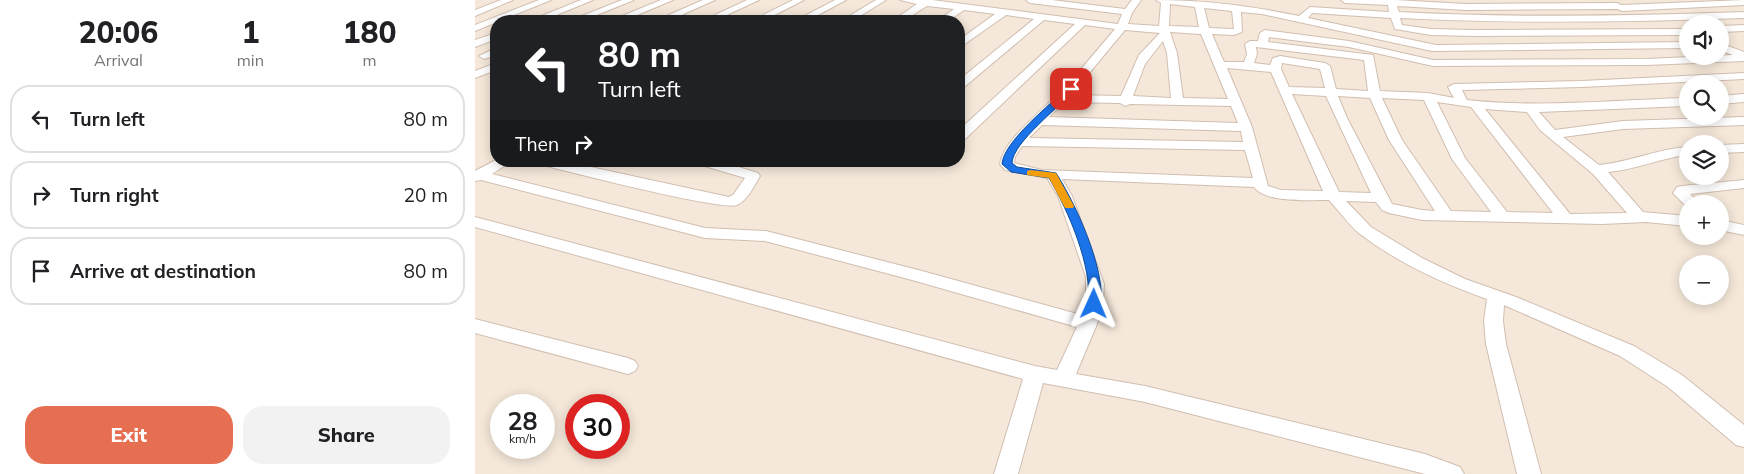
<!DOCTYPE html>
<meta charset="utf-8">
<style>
body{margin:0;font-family:Mulish,sans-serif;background:#f2f2f2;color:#202124;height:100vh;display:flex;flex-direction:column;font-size:19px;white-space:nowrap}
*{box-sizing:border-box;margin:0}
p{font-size:16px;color:#757577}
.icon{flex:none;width:28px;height:28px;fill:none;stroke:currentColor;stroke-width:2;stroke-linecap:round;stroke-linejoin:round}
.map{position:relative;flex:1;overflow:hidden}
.sheet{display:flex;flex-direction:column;background:#fff;width:475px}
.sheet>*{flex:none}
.guide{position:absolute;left:15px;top:15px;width:475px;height:152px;border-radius:20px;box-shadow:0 2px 12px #0003;background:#202124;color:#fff;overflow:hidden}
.buttons{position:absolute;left:1204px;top:15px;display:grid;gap:10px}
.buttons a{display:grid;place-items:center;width:50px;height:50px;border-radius:50%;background:#fff;box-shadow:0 2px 12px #0003;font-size:25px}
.speed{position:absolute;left:15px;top:394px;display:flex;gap:10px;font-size:25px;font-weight:700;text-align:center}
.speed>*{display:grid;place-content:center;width:65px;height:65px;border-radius:50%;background:#fff;box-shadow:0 2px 12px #0003;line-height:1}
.speed small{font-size:12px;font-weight:400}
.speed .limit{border:8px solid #d22;background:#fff;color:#111}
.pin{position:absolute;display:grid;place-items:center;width:42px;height:42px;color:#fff;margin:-21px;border-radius:10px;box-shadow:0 2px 8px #0006}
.me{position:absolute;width:55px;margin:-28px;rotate:1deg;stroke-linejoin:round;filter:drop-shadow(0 0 4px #0008)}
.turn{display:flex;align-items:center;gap:18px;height:105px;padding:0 25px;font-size:22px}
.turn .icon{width:65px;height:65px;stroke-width:2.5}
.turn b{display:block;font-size:35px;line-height:42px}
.then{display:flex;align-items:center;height:48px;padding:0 25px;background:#0003;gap:10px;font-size:19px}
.eta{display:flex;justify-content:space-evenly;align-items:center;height:85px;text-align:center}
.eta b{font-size:30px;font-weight:800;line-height:35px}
.cta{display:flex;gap:10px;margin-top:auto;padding:10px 25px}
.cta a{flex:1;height:58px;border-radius:20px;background:#e76f51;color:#fff;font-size:20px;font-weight:800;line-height:58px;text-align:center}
.cta a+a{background:#f2f2f2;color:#202124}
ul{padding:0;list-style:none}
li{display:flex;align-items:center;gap:15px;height:68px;margin:0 10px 8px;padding:0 15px;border:2px solid #e0e0e0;border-radius:20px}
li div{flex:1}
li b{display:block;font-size:19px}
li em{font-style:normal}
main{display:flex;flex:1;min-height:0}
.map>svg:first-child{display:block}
.residential{fill:#f5e8da;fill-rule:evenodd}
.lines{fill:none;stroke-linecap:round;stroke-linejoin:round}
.minor-casing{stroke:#d1beb0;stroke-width:2}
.minor{fill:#fff;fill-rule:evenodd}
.route{fill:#1a73e8;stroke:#114b97}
.slow{fill:#f59e0b}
</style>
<main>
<section class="sheet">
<div class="eta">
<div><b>20:06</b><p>Arrival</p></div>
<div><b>1</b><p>min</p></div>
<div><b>180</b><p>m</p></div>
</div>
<ul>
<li><svg class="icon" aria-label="left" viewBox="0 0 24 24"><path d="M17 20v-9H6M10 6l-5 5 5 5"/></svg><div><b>Turn left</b></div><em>80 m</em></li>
<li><svg class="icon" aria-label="right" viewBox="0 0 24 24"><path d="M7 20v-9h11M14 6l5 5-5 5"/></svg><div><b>Turn right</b></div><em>20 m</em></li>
<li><svg class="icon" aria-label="arrive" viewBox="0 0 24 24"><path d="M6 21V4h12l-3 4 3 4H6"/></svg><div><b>Arrive at destination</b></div><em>80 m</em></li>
</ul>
<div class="cta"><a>Exit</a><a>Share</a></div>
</section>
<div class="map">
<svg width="1269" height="474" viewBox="0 0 1269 474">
<rect width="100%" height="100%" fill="#fdf6ec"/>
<path class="residential" d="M0,0H1269V474H0ZM21,21H484V161H21ZM1212,24H1245V56H1212ZM1212,84H1245V116H1212ZM1212,144H1245V176H1212ZM1212,204H1245V236H1212ZM1212,264H1245V296H1212ZM26,405H69V448H26ZM101,405H144V448H101Z"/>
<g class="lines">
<g class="minor-casing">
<g id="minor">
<polygon points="26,0 38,0 0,16 0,10"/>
<polygon points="64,0 76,0 0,31 0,25"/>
<polygon points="106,0 118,0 67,21 54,21"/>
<polygon points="147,0 159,0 107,21 94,21"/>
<polygon points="186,0 198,0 148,21 135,21"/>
<polygon points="228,0 240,0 193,21 180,21"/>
<polygon points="272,0 284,0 239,21 227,21"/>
<polygon points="318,0 329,0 288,21 276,21"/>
<polygon points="360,0 371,0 332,21 320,21"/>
<polygon points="401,0 411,0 377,21 366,21"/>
<path d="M425,0H457L643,24L647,14L555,3L551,0H577L650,9L657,0H666L657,13L653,24L684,26L686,3L681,0C729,0 776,6 824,16L835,7L914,12L913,5L870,3L866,0H920L991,4L1142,3L1146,5L1269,0V5L1147,11L1143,9L991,10L922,6L924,12C1039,18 1154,16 1269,12V18C1155,22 1040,24 925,18L927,25L956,29L998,30L1212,29V35L998,36L956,35L920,29L916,18L837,13L833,18L961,45L1212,42V48L957,51L787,14L766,12L767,32L759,35L737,34L749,62H769L772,54L770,44L775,41H783L785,33L790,30L874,41L958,60L1172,59L1258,55L1245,50V43L1269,52V61L1172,65L958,66L874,47L794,37L793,42L898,55L905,91L953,93L979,98L973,87L979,84L1107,81L1269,73V79L1107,87L987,90L992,100C1066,108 1138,100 1212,98V106L1064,112L1080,130L1148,121L1269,117V125L1148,129L1088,137L1124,165C1155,162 1182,149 1212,147V155C1185,158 1160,170 1133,172L1168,212L1212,216V226L1171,222L1127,224L947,220L914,213L907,210L901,202L871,201L896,227L947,258L990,279L1041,297L1159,346L1207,375L1269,425V447L1261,445L1193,387L1145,356L1029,305L1028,321L1031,344L1066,474H1042L1011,344L1009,321L1012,299C967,283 923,263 885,234C874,225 864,211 854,200C835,200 790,203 779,187L587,179L597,196L629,284L628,301L622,324L601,374L670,386L950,454L985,467L989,474H950L670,402L568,383L543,474H519L548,379L0,227V217L560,366L582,370L602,327L437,280L290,241L230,238L6,180L0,181V171L21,160L37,161L17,174L230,228L291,231L447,271L606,315L611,296V277L583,196L572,178L530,170L525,164C529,137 574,106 592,85C608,67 624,48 640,29L610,25L489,140L484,141V130L600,24L569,20L488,88L484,89V80L559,19L531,15L484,48V40L520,14L489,10L473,21H462L479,9L452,6L428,21H417L442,4ZM695,4L720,7L724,27L694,26ZM729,8L757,11L759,29L734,28ZM650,30L685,33L664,55L646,96L596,95ZM695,32L726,34L753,99L708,98L702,53ZM688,41L692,53L696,98L658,96L670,64ZM781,47L889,60L893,91L861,89L855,66L850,63L805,56L798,58L795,65L779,63L782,54ZM807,63L845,69L850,88L814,87L806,69ZM752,68L796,72L848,191L806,190L793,186L777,127ZM817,94L851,96L896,193L864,192ZM863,96L895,98L914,140L960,211L947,210L917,204L872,118ZM907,98L949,100L977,159L1016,212L976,211L927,140ZM589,102L645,103L650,106L655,104L756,106L763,123L574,117ZM962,102L996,107L1078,213L1032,212L990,158ZM1010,109L1052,112L1065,130L1118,174L1152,213L1095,214ZM567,125L766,131L768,142L554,138ZM547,146L770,150L778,178L567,170L539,163L540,157Z"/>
<polygon points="1269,25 1269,31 1245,32 1245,26"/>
<polygon points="21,33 21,39 0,47 0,40"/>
<polygon points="21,48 21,55 9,59 4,56"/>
<polygon points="21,63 21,70 0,78 0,71"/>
<polygon points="1269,94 1269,102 1245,104 1245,96"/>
<polygon points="1269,144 1269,152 1245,153 1245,145"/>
<path d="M62,161H88L254,197L258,195L270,178L223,164L221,161H244L283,173L285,176C279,186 273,200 262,205C246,211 91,171 64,164Z"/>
<polygon points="1269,180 1269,188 1215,194 1225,204 1212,204 1212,207 1198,193 1202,187 1207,186"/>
<polygon points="1245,220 1269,225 1269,235 1245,230"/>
<polygon points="0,319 153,358 160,361 163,366 160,371 153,374 0,333"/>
</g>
</g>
<use href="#minor" class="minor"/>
</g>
<path class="route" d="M593,87L600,89C585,107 538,142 537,163L542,167L581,173C601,204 630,268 626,304L619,309L613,304C618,267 593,210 574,178L536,172L527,164C528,142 576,104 593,87Z"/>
<polygon class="slow" points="555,170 581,173 599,206 598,208 590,208 574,178 552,175 552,171"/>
</svg>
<div class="buttons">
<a><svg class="icon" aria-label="sound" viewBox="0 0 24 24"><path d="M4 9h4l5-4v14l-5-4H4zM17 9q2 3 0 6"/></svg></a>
<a><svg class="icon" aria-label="search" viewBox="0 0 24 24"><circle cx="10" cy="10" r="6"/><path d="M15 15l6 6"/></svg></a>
<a><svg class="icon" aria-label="layers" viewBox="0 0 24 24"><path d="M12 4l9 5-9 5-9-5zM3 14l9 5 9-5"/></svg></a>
<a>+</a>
<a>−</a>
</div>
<div class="speed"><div>28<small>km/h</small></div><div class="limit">30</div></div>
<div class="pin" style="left:596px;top:89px;background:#d93025"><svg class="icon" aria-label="arrive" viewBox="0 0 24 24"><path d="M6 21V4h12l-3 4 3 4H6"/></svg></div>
<svg class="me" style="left:619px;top:304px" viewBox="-20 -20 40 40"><path d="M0-17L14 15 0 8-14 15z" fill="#1a73e8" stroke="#fff" stroke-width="4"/></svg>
<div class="guide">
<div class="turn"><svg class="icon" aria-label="left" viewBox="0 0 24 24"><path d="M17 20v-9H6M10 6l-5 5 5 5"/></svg><div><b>80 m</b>Turn left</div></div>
<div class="then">Then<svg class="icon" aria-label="right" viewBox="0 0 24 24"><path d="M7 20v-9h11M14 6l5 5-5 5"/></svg></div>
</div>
</div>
</main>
